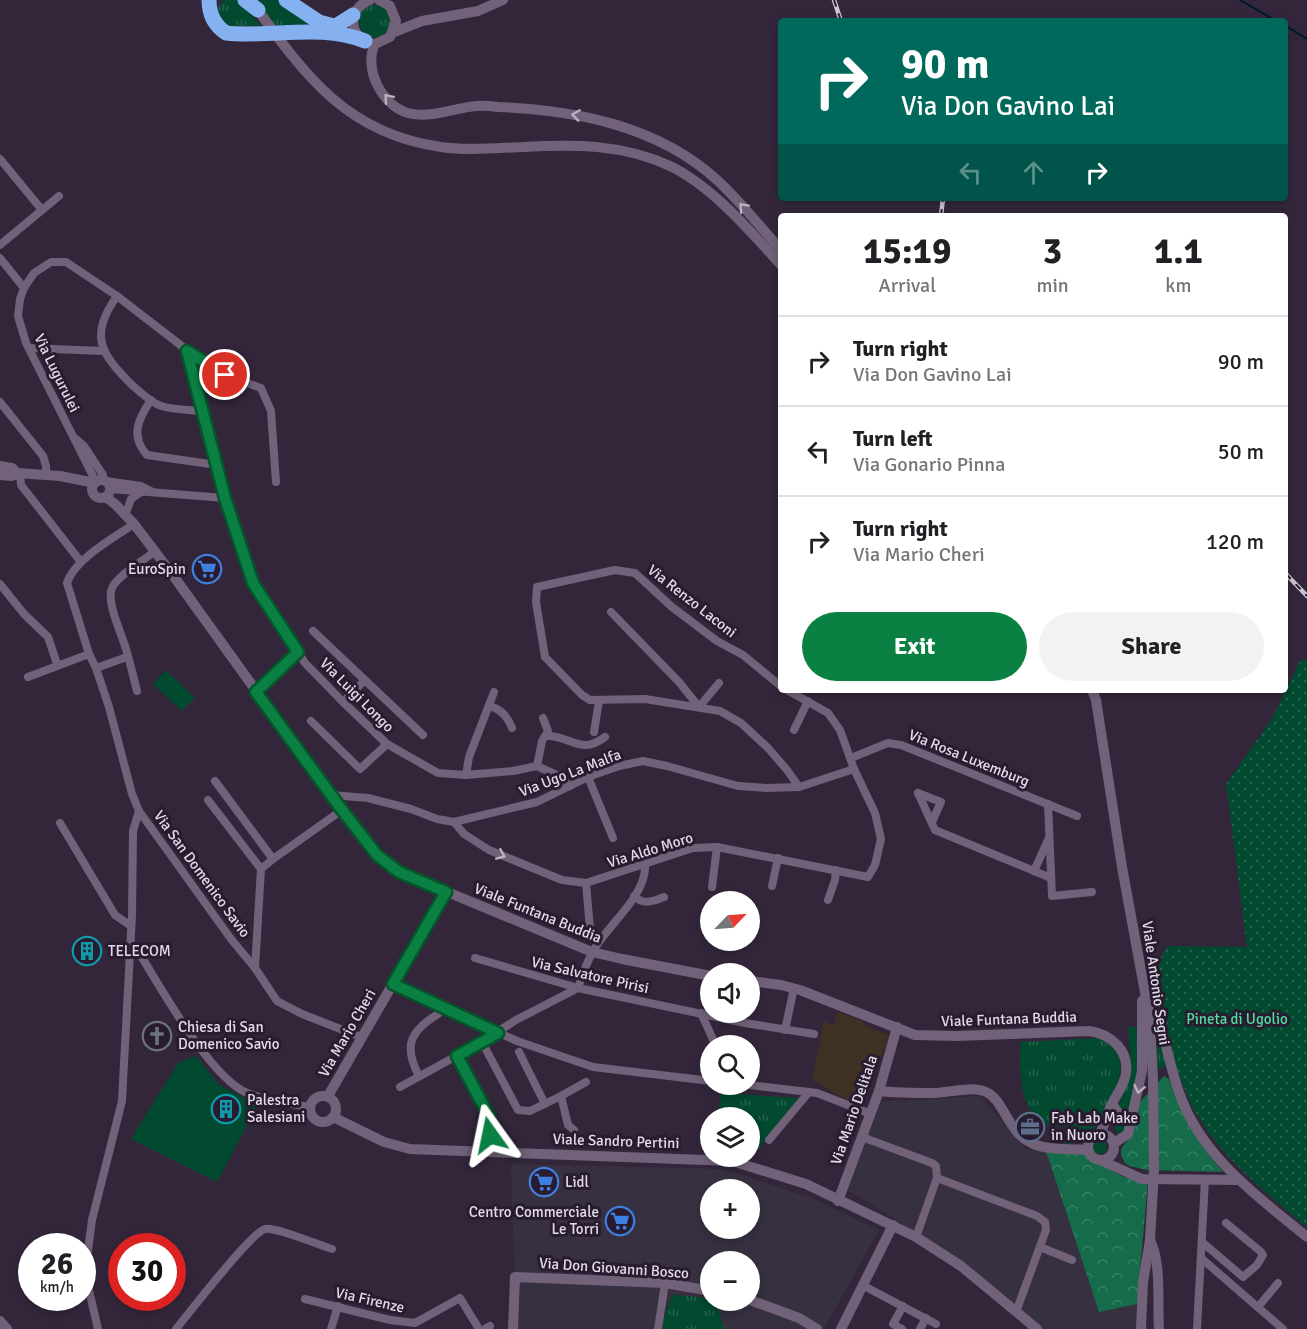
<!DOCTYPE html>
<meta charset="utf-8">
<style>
body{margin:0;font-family:Signika,sans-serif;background:#f2f2f2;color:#202124;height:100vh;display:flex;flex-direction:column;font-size:22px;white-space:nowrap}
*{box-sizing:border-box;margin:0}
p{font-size:20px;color:#757577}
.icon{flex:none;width:33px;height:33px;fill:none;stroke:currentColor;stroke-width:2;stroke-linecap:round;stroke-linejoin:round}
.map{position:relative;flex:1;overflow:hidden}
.sheet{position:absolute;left:778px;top:213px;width:510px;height:480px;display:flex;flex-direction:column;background:#fff;border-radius:6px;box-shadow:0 3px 9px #0003}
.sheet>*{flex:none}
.hud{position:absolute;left:778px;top:18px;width:510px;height:183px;border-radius:6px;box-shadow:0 3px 9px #0003;background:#00695c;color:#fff;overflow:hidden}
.needle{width:39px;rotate:65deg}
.buttons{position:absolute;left:700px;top:891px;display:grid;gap:12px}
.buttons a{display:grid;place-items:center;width:60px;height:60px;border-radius:50%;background:#fff;box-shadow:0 3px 9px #0003;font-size:30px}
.speed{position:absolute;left:18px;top:1233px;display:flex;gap:12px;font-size:30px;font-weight:700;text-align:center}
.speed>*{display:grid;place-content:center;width:78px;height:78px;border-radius:50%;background:#fff;box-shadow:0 3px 9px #0003;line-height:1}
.speed small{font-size:15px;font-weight:400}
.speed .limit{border:9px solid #d22;background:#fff;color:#111}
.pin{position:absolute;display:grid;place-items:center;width:51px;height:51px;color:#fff;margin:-26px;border:3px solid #fff;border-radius:50%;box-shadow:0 2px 6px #0007}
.me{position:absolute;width:66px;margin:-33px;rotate:348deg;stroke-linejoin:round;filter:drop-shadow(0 0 4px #0008)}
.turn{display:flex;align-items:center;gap:21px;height:126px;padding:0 24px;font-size:27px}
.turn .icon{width:78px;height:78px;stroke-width:2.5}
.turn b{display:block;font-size:42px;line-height:51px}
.lanes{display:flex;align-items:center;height:57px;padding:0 24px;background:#0003;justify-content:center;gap:30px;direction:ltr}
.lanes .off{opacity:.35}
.eta{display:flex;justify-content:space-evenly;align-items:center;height:102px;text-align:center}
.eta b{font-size:36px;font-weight:800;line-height:42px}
.cta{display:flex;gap:12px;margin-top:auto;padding:12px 24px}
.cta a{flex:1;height:69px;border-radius:36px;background:#0b8043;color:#fff;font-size:24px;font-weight:800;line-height:69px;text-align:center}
.cta a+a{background:#f2f2f2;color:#202124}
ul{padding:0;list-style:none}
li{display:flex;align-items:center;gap:18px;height:90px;padding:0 24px;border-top:2px solid #e0e0e0}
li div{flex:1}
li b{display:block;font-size:22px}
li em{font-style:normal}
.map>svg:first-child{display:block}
.commercial{fill:#363040;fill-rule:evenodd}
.education{fill:#3e3023}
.grass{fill:url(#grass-tufts)}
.forest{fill:url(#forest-crowns)}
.park{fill:url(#park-dots)}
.garden{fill:#01492f}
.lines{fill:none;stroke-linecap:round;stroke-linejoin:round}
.stream{stroke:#02162a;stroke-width:2}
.street{stroke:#716279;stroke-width:8}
.secondary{stroke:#716279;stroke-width:10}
.highway{stroke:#85b1f0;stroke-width:15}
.rail-casing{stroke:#ccc4d2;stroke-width:4.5}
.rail{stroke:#291c30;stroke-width:2;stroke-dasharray:7;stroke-linecap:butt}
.oneway{stroke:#bab0c0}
.route-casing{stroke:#07532c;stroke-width:15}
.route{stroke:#0b8043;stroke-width:10}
.labels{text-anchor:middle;stroke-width:6;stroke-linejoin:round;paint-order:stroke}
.street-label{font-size:15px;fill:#e2dae7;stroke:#291c30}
.poi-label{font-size:15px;fill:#e2dae7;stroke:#291c30;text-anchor:start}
.park-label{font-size:15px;fill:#4edca0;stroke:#291c30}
</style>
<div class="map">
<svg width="1307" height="1329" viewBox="0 0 1307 1329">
<defs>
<pattern id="grass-tufts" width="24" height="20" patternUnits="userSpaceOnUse" patternTransform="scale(1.5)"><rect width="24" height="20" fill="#01492f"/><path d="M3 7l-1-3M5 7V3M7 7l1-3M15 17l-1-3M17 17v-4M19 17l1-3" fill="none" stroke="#26634d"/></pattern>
<pattern id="forest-crowns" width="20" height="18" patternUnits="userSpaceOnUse" patternTransform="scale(1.5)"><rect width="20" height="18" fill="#166c4a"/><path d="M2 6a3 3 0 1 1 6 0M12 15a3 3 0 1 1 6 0" fill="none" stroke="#388064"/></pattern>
<pattern id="park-dots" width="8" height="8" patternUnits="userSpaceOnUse" patternTransform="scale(1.5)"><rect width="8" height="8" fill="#01492f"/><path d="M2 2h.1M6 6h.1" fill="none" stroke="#26634d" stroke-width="1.8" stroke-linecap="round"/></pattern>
</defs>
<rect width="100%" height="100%" fill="#33263b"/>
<g class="commercial">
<polygon points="980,1096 1026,1149 1046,1151 1099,1311 1137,1304 1137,1329 1037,1329 893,1217 847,1190 873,1102"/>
<path d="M511,1164L723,1169L812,1198L879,1230L824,1329H724L716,1301L750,1300V1262H711V1299L672,1295L656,1329H516ZM711,1190H750V1228H711Z"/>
</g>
<polygon class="education" points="837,1012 863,1021 864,1025 889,1035 864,1104 853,1103 812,1080 824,1021 834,1025"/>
<g class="grass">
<path d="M223,0H238L261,25C248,26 233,29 222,23L217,10Z"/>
<polygon points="256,0 281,0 317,24 276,26"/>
<circle cx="375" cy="21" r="16"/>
<path d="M1128,1027H1137L1138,1065L1125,1133L1119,1135C1104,1118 1126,1097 1129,1079C1132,1063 1129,1044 1128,1027Z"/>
<polygon points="1155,1028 1168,1066 1158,1069"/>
<path d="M1098,1038L1113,1047L1118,1054L1121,1066L1119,1079L1094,1131L1080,1142L1065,1145V1127C1060,1126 1052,1126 1047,1124C1016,1109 1021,1070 1020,1042Z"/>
<polygon points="721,1093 798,1098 752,1157 748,1157 750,1156 750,1118 717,1118"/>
<circle cx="1100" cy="1147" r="7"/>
<polygon points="672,1295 711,1298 711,1300 716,1301 724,1329 660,1329"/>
</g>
<g class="forest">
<path d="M1164,1076L1169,1079C1181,1113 1199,1145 1223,1172L1147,1170L1129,1166L1125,1163L1121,1155V1150L1123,1146L1132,1136L1140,1102Z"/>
<polygon points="1046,1151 1083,1153 1095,1159 1112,1171 1124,1177 1148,1181 1137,1304 1099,1312"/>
</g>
<path class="park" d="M1301,659L1307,661V1228C1270,1195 1227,1163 1201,1121C1175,1081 1164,1018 1153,972L1167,946L1247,947L1226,784L1272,719Z"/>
<g class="garden">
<polygon points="166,670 195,698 182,711 153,684"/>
<polygon points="196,1056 219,1085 258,1105 217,1182 131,1139 178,1063"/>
</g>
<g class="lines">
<g class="stream">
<polyline points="1240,0 1276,21"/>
<polyline points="1286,26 1307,39"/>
</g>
<g class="street">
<polyline points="0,159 42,210"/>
<polyline points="0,245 59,196"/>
<polyline points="0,258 24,288"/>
<path d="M117,296C89,335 100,353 131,384C140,392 150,402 161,406C174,410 190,410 203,411"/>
<polyline points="29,348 103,351"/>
<polyline points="187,351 225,498 253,583 305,663 343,702 387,744 438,773 466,775 513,771 537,766 561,777 570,786"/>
<path d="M151,400C138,419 130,436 147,455L217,465"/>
<polyline points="0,402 43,456 46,466 46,476"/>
<polyline points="76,439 84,446 103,475 103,480"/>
<polyline points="20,474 21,485 81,562"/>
<polyline points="106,481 141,486 151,491"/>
<polyline points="96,482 26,343 18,316 20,299 24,288 34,273 51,262 66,262 117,296 205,364 225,375 261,388 271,411 276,482"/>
<polyline points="110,489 225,498"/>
<polyline points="127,510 131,499 141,492"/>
<path d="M134,524C113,538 74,560 67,583L89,654L96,668L109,707L132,794L139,811L231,939L255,968L277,1001L302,1014L361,1037"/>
<polyline points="0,584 24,614 48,637 57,664"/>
<polyline points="611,612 679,682 699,707 719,683"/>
<polyline points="313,631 423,735"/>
<polyline points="96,668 127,657"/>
<polyline points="28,677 89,654"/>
<polyline points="782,687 743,655 717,641 672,607 635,573 615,570 537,587 536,602 545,657 582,695 590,700 645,699 720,711 741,723 768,748 787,770 799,787"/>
<path d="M137,691C133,676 130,661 125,646C121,632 106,602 112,588C117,576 144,560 154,552"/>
<polyline points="256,692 298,652"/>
<polyline points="343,702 365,680"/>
<path d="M489,706C501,709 507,716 512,728"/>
<polyline points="311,721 360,769 387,744"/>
<polyline points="794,730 808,701"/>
<polyline points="594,732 599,701"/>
<path d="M546,736C571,735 580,756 605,737"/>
<polyline points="851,758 888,743 901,745 1077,816"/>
<polyline points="537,766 542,741 548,731 543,718"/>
<polyline points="466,775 469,757 494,692"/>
<polyline points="588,777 613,838"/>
<polyline points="215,781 273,859"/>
<polyline points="918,793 935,830 1051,878"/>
<polyline points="918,793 941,802 932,822"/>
<polyline points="331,795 368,798 411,809 437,819 454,822 537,802 588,777 619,766 643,761 667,766 738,786 766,788 799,787 854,769"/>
<polyline points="208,800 261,869"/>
<polyline points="1048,804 1052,896 1092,892"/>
<polyline points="454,822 464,834 489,850 562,880 586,883 693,848 717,847 868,877 875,865 881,839 875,813 854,769 840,730 828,713 787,690"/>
<polyline points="60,823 115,915 131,926"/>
<polyline points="1034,871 1049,838"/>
<polyline points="586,883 590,929 588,934"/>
<polyline points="772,886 778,858"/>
<polyline points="712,887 717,847"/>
<path d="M634,896C644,906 653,901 664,897"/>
<polyline points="828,900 835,880 836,870"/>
<path d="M129,945L141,956C163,991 210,1077 247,1093C266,1101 289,1103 309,1107"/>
<polyline points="475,958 578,988 745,1023 814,1034"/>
<polyline points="255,968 261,869 273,859 342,810"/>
<polyline points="393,984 517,1041 593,1067 711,1081"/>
<polyline points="701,1013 716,1046"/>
<polyline points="785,1030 794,988"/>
<polyline points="482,1042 518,1110 530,1111 561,1096 568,1125 574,1130"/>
<polyline points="519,1052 545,1104"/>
<polyline points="457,1056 489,1116 490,1135"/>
<path d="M419,1076C403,1046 410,1031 438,1014"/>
<polyline points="741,1084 817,1093 871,1114"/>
<path d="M400,1087L482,1042L516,1020L578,988C582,976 586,964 592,953C606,926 647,896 645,865"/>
<polyline points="561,1096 586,1082"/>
<polyline points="862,1137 932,1163 936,1166 937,1178 916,1237"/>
<polyline points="769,1140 809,1092"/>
<polyline points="937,1178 1037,1216 1045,1222 1046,1230 1016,1312"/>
<polyline points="1202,1242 1243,1277 1257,1265 1263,1255 1260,1251 1226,1223"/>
<polyline points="1040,1247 1072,1260"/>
<polyline points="1201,1258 1283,1329"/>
<polyline points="862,1285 936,1324"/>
<polyline points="305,1299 390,1320 415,1323 460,1298 479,1329"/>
<polyline points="1258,1307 1278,1283"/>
<polyline points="98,1329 85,1273 92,1220 122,1101 132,915 133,831 139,811"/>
<path d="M176,1329C189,1313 251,1233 265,1229C276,1227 319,1245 332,1249"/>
<polyline points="331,1329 338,1306"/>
<polyline points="485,1329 490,1326"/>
<polyline points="658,1329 665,1283"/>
<polyline points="902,1329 893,1324 903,1306"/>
<polyline points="920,1329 926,1318"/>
<polyline points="1197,1329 1205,1179"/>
</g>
<g class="secondary">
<path d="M370,0C345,9 349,41 375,44L390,37L396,21L390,6L379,0"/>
<path d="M255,6C306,77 348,134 441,147C468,151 496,148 523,147C573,144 623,144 670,166C712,186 751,232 782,266"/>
<polyline points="394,32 422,21 478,11 503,0"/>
<path d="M375,44C363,68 382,106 408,113C430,119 454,108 476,106C483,105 491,106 498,107C576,110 658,126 717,180C741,202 761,228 782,251"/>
<polyline points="0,466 12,468 17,473"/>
<polyline points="0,475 12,476 17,473 60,476 95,483"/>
<circle cx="101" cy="489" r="9"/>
<polyline points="106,497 116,505 134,524 172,574 342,810 377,855 399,872 592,952 622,959 711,976"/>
<polyline points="1092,690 1096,700 1122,867 1150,1020 1153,1079 1154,1170 1150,1240 1143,1282 1141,1329"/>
<path d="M750,981L781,985L800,990L915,1035L957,1036L1089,1031C1111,1034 1129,1050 1126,1073C1125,1085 1115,1096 1110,1108C1106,1117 1105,1126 1099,1134"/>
<path d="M1152,1004C1165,1033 1169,1065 1180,1095C1202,1157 1258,1197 1307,1237"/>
<path d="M879,1091C898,1093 917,1093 935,1093C951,1092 972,1086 986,1092C1005,1100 1007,1135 1036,1145C1052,1151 1070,1148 1087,1150L1090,1155"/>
<circle cx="323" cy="1109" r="13"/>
<polyline points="328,1096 446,892"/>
<polyline points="1114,1107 1121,1116 1133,1114"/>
<polyline points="333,1117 384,1142 410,1149 732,1161 806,1184 916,1237 961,1266 1037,1329"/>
<circle cx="1101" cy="1147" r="13"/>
<polyline points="1114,1143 1128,1134 1142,1071 1142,1001"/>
<polyline points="1100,1160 1142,1179 1239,1180"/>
<polyline points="838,1201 879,1091 897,1027"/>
<path d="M1150,1240C1162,1265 1157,1301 1159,1329"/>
<polyline points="750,1300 799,1318 817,1329"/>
<polyline points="0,1321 7,1329"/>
<polyline points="513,1329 515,1277 665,1283 711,1291"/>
<polyline points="841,1329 893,1225"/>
</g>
<g class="highway">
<path d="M209,0C209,14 214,25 226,33C272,38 321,23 365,41"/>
<polyline points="245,0 258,10"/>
<polyline points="286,0 319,22 334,26"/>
<polyline points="326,32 353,15"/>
</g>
<g class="rail-casing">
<g id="rail">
<polyline points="834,0 841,21"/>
<polyline points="941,216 943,198"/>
<polyline points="1286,574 1307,596"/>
</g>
</g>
<use href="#rail" class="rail"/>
</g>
<defs><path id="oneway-chevron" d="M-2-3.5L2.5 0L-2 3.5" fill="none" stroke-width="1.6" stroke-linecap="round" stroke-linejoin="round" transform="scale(1.5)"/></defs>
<g class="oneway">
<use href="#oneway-chevron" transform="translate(388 98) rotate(-131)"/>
<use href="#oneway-chevron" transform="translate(576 115) rotate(-172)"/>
<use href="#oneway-chevron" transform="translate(743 207) rotate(-133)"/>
<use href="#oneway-chevron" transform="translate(501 855) rotate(23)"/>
<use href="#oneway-chevron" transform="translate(1139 1089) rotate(102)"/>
</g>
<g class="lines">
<g class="route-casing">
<polyline id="route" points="225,375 187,351 225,498 253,583 298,652 256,692 342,810 377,855 399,872 446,892 393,984 498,1033 457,1056 489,1116 490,1135"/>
</g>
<use href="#route" class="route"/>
</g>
<defs>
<g id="supermarket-ring" transform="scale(1.5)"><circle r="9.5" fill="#291c30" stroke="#3f7fe0" stroke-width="1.5"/><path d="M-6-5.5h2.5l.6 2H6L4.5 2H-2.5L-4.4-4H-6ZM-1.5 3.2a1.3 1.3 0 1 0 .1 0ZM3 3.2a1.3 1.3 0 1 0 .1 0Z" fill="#3f7fe0"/></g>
<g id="building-ring" transform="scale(1.5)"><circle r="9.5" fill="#291c30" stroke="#0f9aa8" stroke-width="1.5"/><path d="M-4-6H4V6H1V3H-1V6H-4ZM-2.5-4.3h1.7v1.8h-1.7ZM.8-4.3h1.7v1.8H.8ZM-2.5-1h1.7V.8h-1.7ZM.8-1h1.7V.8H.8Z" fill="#0f9aa8"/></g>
<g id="church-ring" transform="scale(1.5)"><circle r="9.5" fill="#291c30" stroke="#6b7280" stroke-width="1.5"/><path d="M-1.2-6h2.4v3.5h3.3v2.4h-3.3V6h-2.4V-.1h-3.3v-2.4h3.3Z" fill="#6b7280"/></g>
<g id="office-ring" transform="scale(1.5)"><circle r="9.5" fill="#291c30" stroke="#5c6f8a" stroke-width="1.5"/><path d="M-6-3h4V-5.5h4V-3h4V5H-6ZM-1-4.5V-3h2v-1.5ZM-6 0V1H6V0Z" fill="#5c6f8a"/></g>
</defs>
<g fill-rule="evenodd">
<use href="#supermarket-ring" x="207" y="569"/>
<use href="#building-ring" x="87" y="951"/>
<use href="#church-ring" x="157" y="1036"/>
<use href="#building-ring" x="226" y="1109"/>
<use href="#office-ring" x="1030" y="1127"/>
<use href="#supermarket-ring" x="544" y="1182"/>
<use href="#supermarket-ring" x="620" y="1221"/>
</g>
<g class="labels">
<g class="street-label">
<text transform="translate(57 373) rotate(64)" y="5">Via Lugurulei</text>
<text transform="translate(692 601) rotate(38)" y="5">Via Renzo Laconi</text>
<text transform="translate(357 695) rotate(45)" y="5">Via Luigi Longo</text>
<text transform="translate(969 758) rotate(22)" y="5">Via Rosa Luxemburg</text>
<text transform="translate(570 773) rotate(-21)" y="5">Via Ugo La Malfa</text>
<text transform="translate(650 850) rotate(-17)" y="5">Via Aldo Moro</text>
<text transform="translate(202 874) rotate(54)" y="5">Via San Domenico Savio</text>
<text transform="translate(538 913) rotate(22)" y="5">Viale Funtana Buddia</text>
<text transform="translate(590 975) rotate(13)" y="5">Via Salvatore Pirisi</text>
<text transform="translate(1156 983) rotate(82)" y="5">Viale Antonio Segni</text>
<text transform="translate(1009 1019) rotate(-2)" y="5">Viale Funtana Buddia</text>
<text transform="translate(347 1033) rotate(-60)" y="5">Via Mario Cheri</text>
<text transform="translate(854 1110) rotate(-71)" y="5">Via Mario Delitala</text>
<text transform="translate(616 1141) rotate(2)" y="5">Viale Sandro Pertini</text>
<text transform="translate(614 1268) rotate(4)" y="5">Via Don Giovanni Bosco</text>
<text transform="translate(370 1300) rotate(13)" y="5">Via Firenze</text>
</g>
<g class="poi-label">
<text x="186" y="574" text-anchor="end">EuroSpin</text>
<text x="108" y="956">TELECOM</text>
<text x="178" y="1032">Chiesa di San<tspan x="178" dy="17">Domenico Savio</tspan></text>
<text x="247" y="1105">Palestra<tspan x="247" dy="17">Salesiani</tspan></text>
<text x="1051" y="1123">Fab Lab Make<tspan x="1051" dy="17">in Nuoro</tspan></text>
<text x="565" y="1187">Lidl</text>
<text x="599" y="1217" text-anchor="end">Centro Commerciale<tspan x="599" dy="17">Le Torri</tspan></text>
</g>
<g class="park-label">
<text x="1237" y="1024">Pineta di Ugolio</text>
</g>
</g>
</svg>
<div class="buttons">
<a><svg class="needle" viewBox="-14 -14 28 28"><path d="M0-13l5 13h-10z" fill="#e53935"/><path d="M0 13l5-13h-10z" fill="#757577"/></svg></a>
<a><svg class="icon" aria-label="sound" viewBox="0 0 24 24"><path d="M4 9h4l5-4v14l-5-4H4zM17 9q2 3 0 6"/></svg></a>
<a><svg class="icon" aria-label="search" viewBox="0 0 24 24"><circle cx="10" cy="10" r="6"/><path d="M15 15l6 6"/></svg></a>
<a><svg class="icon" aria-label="layers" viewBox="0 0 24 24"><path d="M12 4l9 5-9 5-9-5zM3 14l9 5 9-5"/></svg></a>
<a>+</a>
<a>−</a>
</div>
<div class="speed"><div>26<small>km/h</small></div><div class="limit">30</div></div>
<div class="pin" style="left:225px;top:375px;background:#d93025"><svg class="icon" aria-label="arrive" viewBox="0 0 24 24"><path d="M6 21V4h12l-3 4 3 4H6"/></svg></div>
<svg class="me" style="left:490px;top:1135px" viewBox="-20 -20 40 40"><path d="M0-17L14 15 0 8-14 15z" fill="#0b8043" stroke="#fff" stroke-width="4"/></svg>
<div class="hud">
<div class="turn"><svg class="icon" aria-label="right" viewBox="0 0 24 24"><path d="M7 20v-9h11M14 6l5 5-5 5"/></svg><div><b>90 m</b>Via Don Gavino Lai</div></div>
<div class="lanes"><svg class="icon off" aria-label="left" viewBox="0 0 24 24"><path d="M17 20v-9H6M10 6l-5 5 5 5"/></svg><svg class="icon off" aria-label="ahead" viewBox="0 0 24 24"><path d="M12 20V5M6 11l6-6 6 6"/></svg><svg class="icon" aria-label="right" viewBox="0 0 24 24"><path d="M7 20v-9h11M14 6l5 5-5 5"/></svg></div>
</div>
<section class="sheet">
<div class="eta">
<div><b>15:19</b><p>Arrival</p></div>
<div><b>3</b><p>min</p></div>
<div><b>1.1</b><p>km</p></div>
</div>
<ul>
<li><svg class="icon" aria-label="right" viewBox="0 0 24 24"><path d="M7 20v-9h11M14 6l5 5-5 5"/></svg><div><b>Turn right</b><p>Via Don Gavino Lai</p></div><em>90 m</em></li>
<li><svg class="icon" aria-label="left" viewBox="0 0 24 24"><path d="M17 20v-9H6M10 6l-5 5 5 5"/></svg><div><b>Turn left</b><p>Via Gonario Pinna</p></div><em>50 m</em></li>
<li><svg class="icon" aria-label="right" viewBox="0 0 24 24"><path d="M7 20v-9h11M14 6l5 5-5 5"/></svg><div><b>Turn right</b><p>Via Mario Cheri</p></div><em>120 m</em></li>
</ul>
<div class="cta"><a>Exit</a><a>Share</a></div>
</section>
</div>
